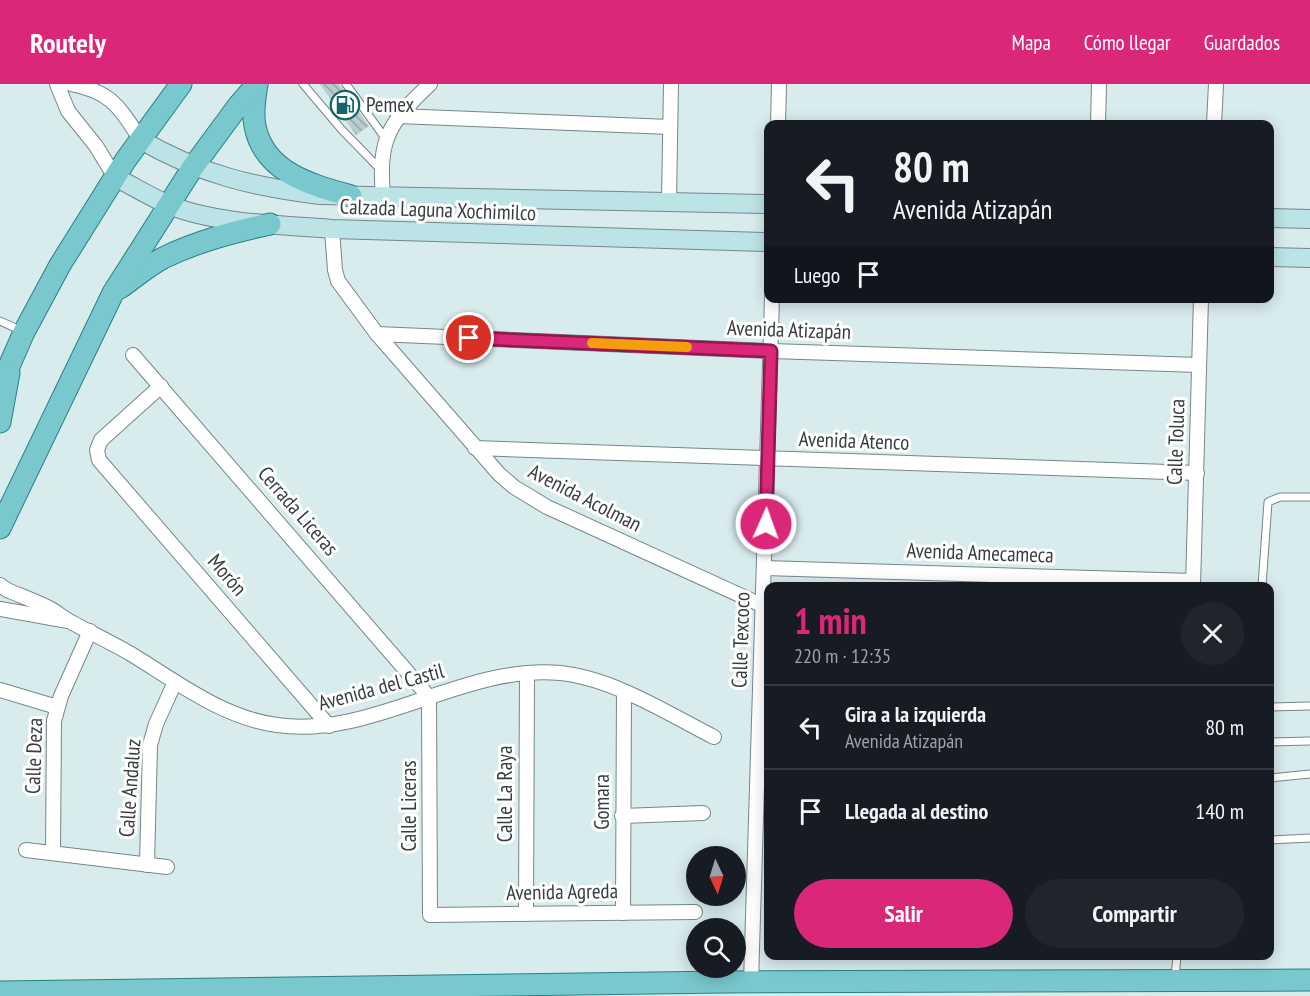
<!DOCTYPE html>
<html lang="es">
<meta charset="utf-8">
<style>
body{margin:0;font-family:"PT Sans Narrow",sans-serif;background:#20242c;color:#f1f3f6;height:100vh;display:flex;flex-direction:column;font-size:22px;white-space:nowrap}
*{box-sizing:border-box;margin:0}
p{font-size:20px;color:#9ea1a6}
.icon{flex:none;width:33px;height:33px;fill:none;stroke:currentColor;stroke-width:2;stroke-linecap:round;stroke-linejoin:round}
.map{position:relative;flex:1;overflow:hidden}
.details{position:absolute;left:764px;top:498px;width:510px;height:378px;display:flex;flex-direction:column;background:#171b24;border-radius:12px;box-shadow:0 3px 15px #0003}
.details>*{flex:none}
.top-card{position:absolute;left:764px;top:36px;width:510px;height:183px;border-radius:12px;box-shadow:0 3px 15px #0003;background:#171b24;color:#f1f3f6;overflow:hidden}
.needle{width:39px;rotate:176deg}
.controls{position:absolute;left:686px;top:762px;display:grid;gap:12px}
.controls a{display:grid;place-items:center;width:60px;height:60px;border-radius:50%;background:#171b24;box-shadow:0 3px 15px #0003;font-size:30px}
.pin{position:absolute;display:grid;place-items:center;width:51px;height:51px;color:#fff;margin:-26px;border:3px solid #fff;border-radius:50%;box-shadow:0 2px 6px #0007}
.me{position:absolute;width:66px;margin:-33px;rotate:2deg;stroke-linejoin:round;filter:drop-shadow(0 0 4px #0008)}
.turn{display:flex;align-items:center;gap:21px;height:126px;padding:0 30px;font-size:27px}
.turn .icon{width:78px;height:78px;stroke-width:2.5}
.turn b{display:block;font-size:42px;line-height:51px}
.then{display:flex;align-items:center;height:57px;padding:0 30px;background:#0003;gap:12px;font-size:22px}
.round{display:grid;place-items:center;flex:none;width:63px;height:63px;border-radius:32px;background:#20242c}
.summary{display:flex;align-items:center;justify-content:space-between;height:102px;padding:0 30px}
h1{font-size:36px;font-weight:800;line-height:45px;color:#db2777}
.cta{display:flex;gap:12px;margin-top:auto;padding:12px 30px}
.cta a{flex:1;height:69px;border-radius:36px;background:#db2777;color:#fff;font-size:24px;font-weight:800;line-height:69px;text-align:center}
.cta a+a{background:#20242c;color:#f1f3f6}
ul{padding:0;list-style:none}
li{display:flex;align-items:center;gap:18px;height:84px;padding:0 30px;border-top:2px solid #363941}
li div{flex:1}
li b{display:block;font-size:22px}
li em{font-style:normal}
header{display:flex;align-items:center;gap:36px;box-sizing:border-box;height:84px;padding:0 30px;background:#db2777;color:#fff}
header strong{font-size:28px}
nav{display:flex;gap:33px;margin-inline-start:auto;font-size:21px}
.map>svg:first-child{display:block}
.building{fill:url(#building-back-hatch)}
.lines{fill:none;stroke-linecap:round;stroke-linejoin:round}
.service-casing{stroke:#768789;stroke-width:9}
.minor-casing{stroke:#768789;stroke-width:16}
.secondary-casing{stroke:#768789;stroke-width:20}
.primary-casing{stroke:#288086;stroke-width:23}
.service{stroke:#fff;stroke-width:7}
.minor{stroke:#fff;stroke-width:14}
.secondary{stroke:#bce3e6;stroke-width:18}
.primary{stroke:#79c8ce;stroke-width:21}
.route-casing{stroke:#8e194d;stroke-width:15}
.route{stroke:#db2777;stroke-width:10}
.slow{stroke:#f59e0b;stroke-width:10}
.labels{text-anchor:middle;stroke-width:6;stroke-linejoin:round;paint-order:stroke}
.poi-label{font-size:21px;fill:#373e3f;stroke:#fff;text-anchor:start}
.street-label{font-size:21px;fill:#373e3f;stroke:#fff}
</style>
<header>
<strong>Routely</strong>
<nav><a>Mapa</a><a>Cómo llegar</a><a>Guardados</a></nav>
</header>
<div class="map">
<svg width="1310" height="912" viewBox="0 0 1310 912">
<defs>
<pattern id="building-back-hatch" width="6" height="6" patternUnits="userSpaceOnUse" patternTransform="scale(1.5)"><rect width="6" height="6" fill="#baccce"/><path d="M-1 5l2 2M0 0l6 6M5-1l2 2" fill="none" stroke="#98a7a9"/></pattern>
</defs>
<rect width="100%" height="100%" fill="#d8ebed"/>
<polygon class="building" points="320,0 339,0 369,42 356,51"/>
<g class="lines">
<g class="service-casing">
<g id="service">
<polyline points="303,0 342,46 380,85"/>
<polyline points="346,0 385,54"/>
<polyline points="0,237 22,247"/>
<polyline points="1262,502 1268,418 1280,413 1310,413"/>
<polyline points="1269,623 1310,622"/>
<polyline points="1269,658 1310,657"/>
<polyline points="1269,694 1310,690"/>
<polyline points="1269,756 1310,754"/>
<polyline points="1175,894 1177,872"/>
</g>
</g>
<g class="minor-casing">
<g id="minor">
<polyline points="57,0 68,27 96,62 115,93"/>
<path d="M71,0C112,8 119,23 141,56"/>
<polyline points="398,32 670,43"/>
<polyline points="778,40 779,0"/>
<polyline points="1098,40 1099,0"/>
<polyline points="1214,40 1216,0"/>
<path d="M383,112C378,54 389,39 430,0"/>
<polyline points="669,117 671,0"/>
<polyline points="332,145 335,186 338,197 377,250 499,390 514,403 547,423 768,524"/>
<polyline points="377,250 771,267 1199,281"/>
<polyline points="133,271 429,613 430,831 695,828"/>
<polyline points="161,302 101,356 97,366 99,376 329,642"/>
<polyline points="475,364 1197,389"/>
<polyline points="764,484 1193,497"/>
<path d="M0,501L7,506C21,512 35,517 49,524C57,528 63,534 71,538C91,549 112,559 131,570C177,598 223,634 277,641C373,655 463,580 560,589C612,594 667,629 714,653"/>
<polyline points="1193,502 1201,214"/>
<polyline points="0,525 68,537"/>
<polyline points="0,606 57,623"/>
<polyline points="622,732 703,729"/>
<polyline points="26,766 167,783"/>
<polyline points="53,769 54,637 61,612 90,547"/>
<polyline points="147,781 150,661 156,640 175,598"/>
<polyline points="623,829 624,608"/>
<polyline points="526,830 527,589"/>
<polyline points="751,898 772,214"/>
</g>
</g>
<g class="secondary-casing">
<g id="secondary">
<path d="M141,56C200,90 253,103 320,111L768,120"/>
<path d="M115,93C133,102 150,113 169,121C216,140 282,141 332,145L768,158"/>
<polyline points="1269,134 1310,135"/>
<polyline points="1269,173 1310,174"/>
</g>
</g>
<g class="primary-casing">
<g id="primary">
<path d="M257,0C255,14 252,28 255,42C264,89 312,101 351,112"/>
<path d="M120,204C134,194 148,182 163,174C198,157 233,148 270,140"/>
<polyline points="0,303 24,248 60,181 125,77 181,0"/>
<polyline points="0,338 9,289"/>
<polyline points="0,444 113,209 193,83 238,22 257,0"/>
<polyline points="0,908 724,898 1310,896"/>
</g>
</g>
<use href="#service" class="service"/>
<use href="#minor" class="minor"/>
<use href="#secondary" class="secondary"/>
<use href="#primary" class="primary"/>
</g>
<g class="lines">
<g class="route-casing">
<polyline id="route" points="469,254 771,267 766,440"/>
</g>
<use href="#route" class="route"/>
<polyline class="slow" points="592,259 687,263"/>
</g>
<defs>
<g id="fuel-ring" transform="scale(1.5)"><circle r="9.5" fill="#fff" stroke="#16646b" stroke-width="1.5"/><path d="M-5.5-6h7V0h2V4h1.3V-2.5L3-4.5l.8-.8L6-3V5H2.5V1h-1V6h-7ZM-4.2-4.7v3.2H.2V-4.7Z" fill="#16646b"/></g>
</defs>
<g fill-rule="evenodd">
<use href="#fuel-ring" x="345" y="21"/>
</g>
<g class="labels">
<g class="poi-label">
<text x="366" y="28">Pemex</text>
</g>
<g class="street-label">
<text transform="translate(438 126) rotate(2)" y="7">Calzada Laguna Xochimilco</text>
<text transform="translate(789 246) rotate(2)" y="7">Avenida Atizapán</text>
<text transform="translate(854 357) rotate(2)" y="7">Avenida Atenco</text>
<text transform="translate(1176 358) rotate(-88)" y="7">Calle Toluca</text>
<text transform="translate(585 414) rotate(27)" y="7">Avenida Acolman</text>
<text transform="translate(298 427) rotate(49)" y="7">Cerrada Liceras</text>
<text transform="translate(980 469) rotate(2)" y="7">Avenida Amecameca</text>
<text transform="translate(227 491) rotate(49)" y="7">Morón</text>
<text transform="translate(741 556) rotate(-88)" y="7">Calle Texcoco</text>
<text transform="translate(381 603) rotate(-15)" y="7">Avenida del Castil</text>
<text transform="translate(34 672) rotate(-88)" y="7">Calle Deza</text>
<text transform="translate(130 704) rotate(-86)" y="7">Calle Andaluz</text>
<text transform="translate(505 710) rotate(-90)" y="7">Calle La Raya</text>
<text transform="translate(602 718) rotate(-90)" y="7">Gomara</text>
<text transform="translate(409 722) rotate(-90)" y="7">Calle Liceras</text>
<text transform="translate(562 808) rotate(-1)" y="7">Avenida Agreda</text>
</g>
</g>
</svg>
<div class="controls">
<a><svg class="needle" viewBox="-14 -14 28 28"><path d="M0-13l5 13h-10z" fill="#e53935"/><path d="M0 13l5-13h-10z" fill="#9ea1a6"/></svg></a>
<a><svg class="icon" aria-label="search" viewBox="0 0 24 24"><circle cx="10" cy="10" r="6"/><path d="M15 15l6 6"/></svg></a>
</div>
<div class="pin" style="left:469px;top:254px;background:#d93025"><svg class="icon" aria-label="arrive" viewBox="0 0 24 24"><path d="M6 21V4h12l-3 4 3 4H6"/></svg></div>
<svg class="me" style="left:766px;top:440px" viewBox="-20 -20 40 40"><circle r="17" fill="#db2777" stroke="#fff" stroke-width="3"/><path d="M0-11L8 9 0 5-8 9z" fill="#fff"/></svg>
<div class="top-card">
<div class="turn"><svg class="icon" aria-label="left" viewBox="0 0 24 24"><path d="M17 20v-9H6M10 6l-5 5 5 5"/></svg><div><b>80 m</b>Avenida Atizapán</div></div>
<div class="then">Luego<svg class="icon" aria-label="arrive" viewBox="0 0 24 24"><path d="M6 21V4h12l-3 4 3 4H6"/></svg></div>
</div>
<section class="details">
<div class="summary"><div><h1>1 min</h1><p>220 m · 12:35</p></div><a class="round"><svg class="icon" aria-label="close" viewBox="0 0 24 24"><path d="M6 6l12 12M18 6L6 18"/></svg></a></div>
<ul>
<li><svg class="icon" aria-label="left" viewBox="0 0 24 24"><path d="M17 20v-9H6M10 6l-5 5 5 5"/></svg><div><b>Gira a la izquierda</b><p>Avenida Atizapán</p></div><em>80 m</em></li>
<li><svg class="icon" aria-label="arrive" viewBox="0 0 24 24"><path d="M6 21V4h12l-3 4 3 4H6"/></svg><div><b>Llegada al destino</b></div><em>140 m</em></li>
</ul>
<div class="cta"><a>Salir</a><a>Compartir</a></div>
</section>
</div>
